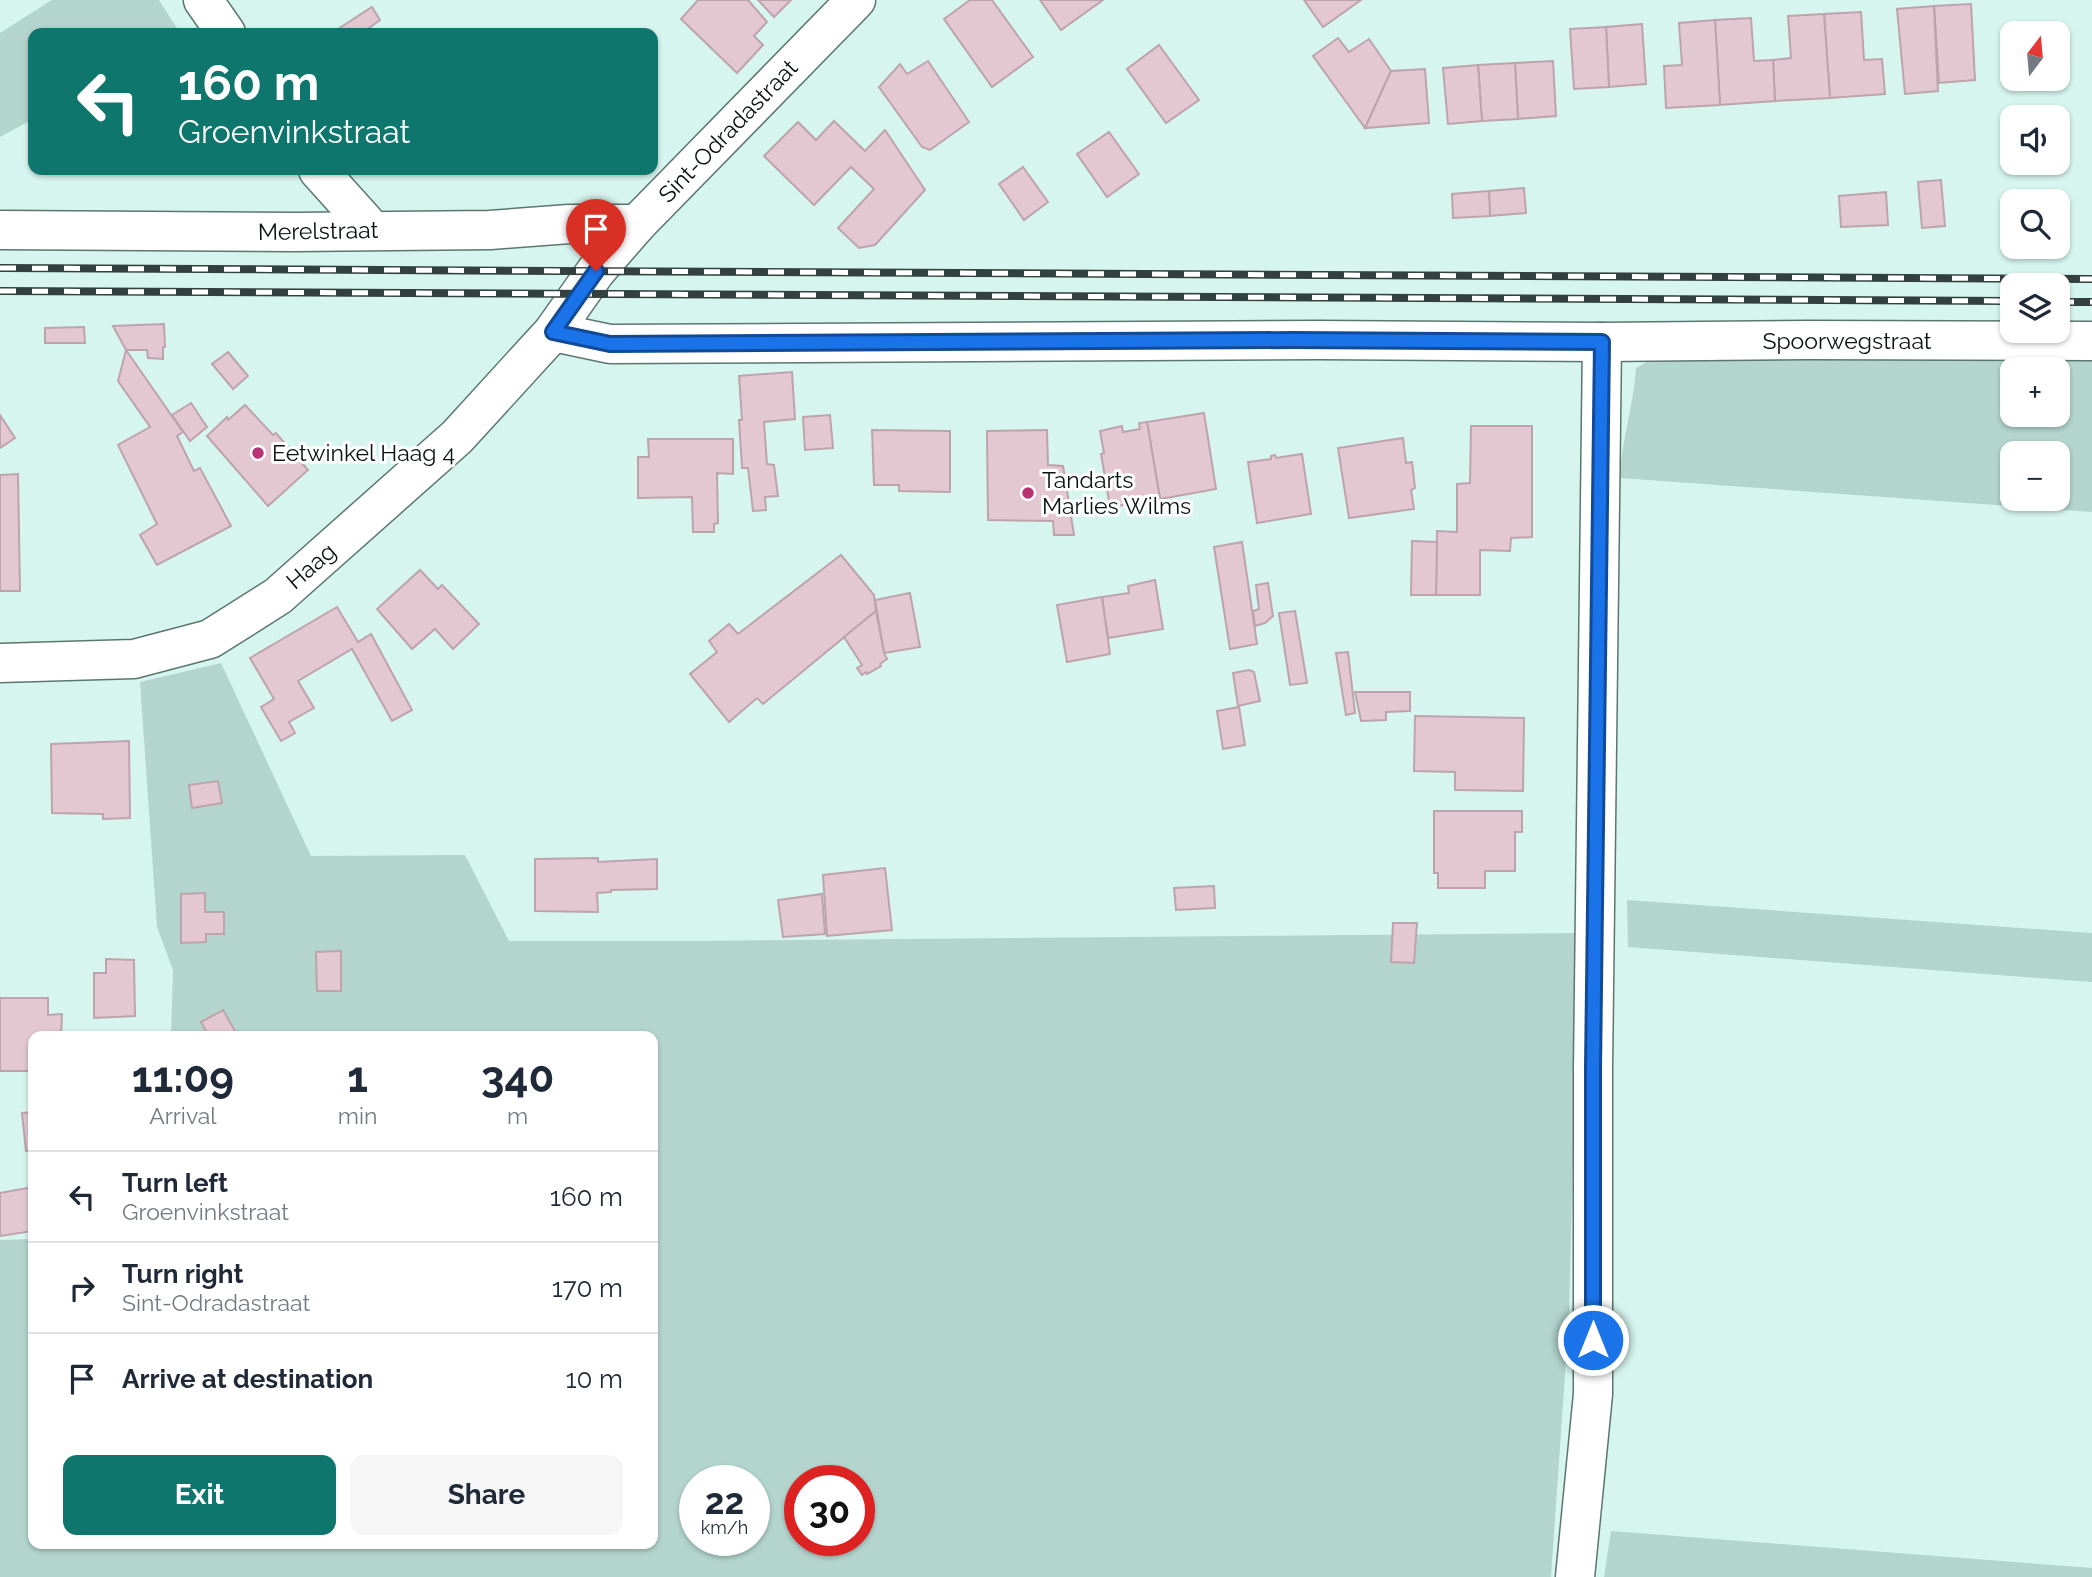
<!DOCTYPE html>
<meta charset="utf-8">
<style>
body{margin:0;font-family:Raleway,sans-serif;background:#f6f6f7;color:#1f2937;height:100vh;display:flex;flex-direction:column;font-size:26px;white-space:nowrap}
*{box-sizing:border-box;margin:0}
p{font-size:23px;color:#747a83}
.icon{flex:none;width:38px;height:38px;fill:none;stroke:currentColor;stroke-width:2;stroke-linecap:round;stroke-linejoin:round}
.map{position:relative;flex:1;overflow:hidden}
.details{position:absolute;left:28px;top:1031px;width:630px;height:518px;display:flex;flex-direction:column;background:#fff;border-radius:14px;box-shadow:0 2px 5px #0004}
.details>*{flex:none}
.banner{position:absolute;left:28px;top:28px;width:630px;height:147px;border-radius:14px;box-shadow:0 2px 5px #0004;background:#0f766e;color:#fff;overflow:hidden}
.needle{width:46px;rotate:16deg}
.fabs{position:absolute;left:2000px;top:21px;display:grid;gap:14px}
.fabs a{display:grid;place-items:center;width:70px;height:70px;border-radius:14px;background:#fff;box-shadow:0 2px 5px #0004;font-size:35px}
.speed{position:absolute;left:679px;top:1465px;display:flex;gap:14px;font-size:35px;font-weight:700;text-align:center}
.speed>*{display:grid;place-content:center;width:91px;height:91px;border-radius:50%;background:#fff;box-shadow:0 2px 5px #0004;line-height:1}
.speed small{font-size:18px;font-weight:400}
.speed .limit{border:10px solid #d22;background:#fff;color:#111}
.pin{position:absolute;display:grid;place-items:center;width:60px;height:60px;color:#fff;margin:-72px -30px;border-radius:50% 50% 50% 0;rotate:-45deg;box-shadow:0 0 7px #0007}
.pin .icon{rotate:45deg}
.me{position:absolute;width:77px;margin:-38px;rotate:0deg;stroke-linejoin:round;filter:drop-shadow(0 0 5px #0008)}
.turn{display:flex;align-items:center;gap:24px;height:147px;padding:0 35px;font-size:32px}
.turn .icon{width:91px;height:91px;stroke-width:2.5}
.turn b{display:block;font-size:49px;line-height:60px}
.eta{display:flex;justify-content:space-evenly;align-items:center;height:119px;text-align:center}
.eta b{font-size:42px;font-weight:700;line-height:49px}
.action{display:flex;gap:14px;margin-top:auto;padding:14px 35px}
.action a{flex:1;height:80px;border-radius:14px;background:#0f766e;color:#fff;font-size:28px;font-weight:700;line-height:80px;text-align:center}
.action a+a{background:#f6f6f7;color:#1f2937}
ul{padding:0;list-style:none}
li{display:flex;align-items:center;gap:21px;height:91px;padding:0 35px;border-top:2px solid #e0e1e3}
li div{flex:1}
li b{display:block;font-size:26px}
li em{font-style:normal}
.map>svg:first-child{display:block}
.green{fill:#b3d5ce;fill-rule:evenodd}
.building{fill:#e3c8d1;stroke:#bda3ac;stroke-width:2}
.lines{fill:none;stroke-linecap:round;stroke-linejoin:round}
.minor-casing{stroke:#5b7670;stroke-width:41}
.tertiary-casing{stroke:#5b7670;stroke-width:41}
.minor{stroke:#fff;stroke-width:38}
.tertiary{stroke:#fff;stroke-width:38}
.rail-casing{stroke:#33413e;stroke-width:8}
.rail{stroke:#fff;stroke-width:5;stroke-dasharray:16;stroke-linecap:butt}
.route-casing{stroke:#114b97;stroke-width:18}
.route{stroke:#1a73e8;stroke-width:12}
.poi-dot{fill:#b83274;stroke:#fff;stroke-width:2.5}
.labels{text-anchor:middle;stroke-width:6;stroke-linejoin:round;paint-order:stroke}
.street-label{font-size:23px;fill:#091311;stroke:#fff}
.poi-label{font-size:23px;fill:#091311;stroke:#fff;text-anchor:start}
</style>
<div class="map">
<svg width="2092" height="1577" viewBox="0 0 2092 1577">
<rect width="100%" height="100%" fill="#d7f5ef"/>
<g class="green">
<polygon points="52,0 159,0 180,33 33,33 33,119 0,137 0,33"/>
<path d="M1663,353L2092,354V512L1620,478C1621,441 1634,405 1636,368ZM2012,369H2058V415H2012ZM2012,453H2058V499H2012Z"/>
<path d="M221,663L311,856L465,855L509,941H692L1578,933L1569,1317L1551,1577H0V1240L33,1239V1544H653V1036H171L173,970L157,927L140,682ZM695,1480H754V1540H695ZM800,1480H859V1540H800Z"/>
<polygon points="1627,900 2092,933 2092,982 1628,947"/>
<polygon points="1611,1531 2092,1568 2092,1577 1604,1577"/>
</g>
<g class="building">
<polygon points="698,0 748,0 767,22 754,36 763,45 737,73 681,19"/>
<polygon points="758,0 791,0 774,17"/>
<polygon points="970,0 992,0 1033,57 992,87 944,19"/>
<polygon points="1040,0 1103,0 1061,30"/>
<polygon points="1304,0 1361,0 1323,27"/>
<polygon points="1971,4 1975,80 1939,83 1934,6"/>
<polygon points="1934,6 1938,91 1905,94 1897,9"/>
<polygon points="372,7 380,20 362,33 332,33"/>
<polygon points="1861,12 1864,60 1882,59 1885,94 1830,98 1824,14"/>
<polygon points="1824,14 1830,98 1775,101 1773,60 1791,58 1788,16"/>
<polygon points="1751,18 1754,61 1773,60 1775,101 1720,105 1715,20"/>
<polygon points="1715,20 1720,105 1666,108 1664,66 1682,65 1679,23"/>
<polygon points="1642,24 1646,84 1609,87 1606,27"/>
<polygon points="1606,27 1609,87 1574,89 1570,29"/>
<polygon points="1338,38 1349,52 1369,39 1391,71 1365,128 1313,56"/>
<polygon points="1159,45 1199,100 1166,123 1127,69"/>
<polygon points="928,61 969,122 930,150 922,147 879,87 900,64 907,74"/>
<polygon points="1553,61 1556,116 1518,119 1515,63"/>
<polygon points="1515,63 1518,119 1482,121 1478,65"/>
<polygon points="1478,65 1482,121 1448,124 1443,68"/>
<polygon points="1425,69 1429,123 1365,128 1391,71"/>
<polygon points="834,121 865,151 885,130 925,190 875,245 859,248 838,228 874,189 851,167 814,205 764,156 798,122 816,140"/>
<polygon points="1109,132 1139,174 1107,197 1077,154"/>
<polygon points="1023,167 1048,202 1024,220 999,184"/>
<polygon points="1941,180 1945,226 1922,228 1918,182"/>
<polygon points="1524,188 1526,213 1490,216 1489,191"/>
<polygon points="1489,191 1490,216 1453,218 1452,194"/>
<polygon points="1886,192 1888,225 1841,227 1839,196"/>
<polygon points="164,324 165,347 163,347 163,359 148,358 147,350 126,350 113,326"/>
<polygon points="84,327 85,343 45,343 45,328"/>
<polygon points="126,350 183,432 177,436 194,471 200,468 231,526 157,565 140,535 157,524 118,445 150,427 118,381"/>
<polygon points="228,352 248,376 233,389 212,364"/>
<polygon points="792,372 795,419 764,422 767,464 774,465 778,496 765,497 766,510 753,511 748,468 742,468 742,467 739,420 742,420 739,376"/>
<polygon points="191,403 207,427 190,441 172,415"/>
<polygon points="245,405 273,435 276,433 308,470 268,506 207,436 227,417 228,420"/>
<polygon points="1204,413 1216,489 1160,499 1147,422"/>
<polygon points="0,415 15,438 0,448"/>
<polygon points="830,415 833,448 805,450 803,417"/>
<polygon points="1147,422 1160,499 1110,507 1101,454 1104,453 1100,431 1122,426 1123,432 1140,429 1139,423"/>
<polygon points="1471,426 1532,426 1532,537 1511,538 1510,551 1480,550 1480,595 1436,595 1437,531 1457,532 1457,484 1470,483"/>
<polygon points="872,430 950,431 950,492 899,491 899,485 874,485"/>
<polygon points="1047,430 1048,465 1063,466 1074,535 1054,535 1053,521 988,520 987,431"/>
<polygon points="1403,438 1406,463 1412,462 1415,488 1411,490 1414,509 1349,518 1338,448"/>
<polygon points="648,439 733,439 733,474 717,473 718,523 714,524 714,532 693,532 692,497 638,498 638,457 649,457"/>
<polygon points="1302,454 1311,514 1257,523 1248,462 1271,459 1271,456 1275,455 1276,458"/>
<polygon points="18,474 20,591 0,591 0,475"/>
<polygon points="1412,541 1437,542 1436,595 1411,595"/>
<polygon points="1242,542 1257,644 1230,649 1214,547"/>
<polygon points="841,555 874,595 876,611 763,704 757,698 729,722 690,674 717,652 709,641 729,624 738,634"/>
<polygon points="420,570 438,589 442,585 479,624 453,649 435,629 412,649 377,609"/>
<polygon points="1155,580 1163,629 1108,638 1102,597 1129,593 1128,586"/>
<polygon points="1268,583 1273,616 1265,623 1255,626 1253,611 1259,609 1256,585"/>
<polygon points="910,593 920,647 884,653 875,600"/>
<polygon points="1102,597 1110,654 1067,662 1057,605"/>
<polygon points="337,607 358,642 371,634 412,710 392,721 352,649 298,681 314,708 289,722 295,733 281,741 261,707 274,699 250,658"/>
<polygon points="876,611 884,653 887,659 880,664 881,666 867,674 866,672 862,675 857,668 862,665 844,637"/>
<polygon points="1295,611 1307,683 1290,685 1279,613"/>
<polygon points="1348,652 1355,713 1346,715 1336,653"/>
<polygon points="1249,670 1254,672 1260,701 1238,706 1233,673"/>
<polygon points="1355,692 1410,692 1410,711 1386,712 1386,720 1361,721"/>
<polygon points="1239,707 1245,745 1223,749 1217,711"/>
<polygon points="1415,716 1524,718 1523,791 1455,790 1455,772 1414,771"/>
<polygon points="129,741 130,818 103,819 103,814 52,813 51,744"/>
<polygon points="218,781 222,803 192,808 189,785"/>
<polygon points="1434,811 1522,811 1522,832 1515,832 1515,871 1485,871 1485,888 1438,888 1438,873 1434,873"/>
<polygon points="598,858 598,862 657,859 657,889 611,890 611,892 597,893 598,912 535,911 535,859"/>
<polygon points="885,868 892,930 827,936 823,875"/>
<polygon points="1214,886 1215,908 1176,910 1174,888"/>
<polygon points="205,893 205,912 224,912 224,934 206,934 206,942 181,943 181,894"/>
<polygon points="822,894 825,934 783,937 778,900"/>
<polygon points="1393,923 1417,923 1414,963 1391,962"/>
<polygon points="341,951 341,991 317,991 316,952"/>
<polygon points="106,959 134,960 135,1016 94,1018 94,973 106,973"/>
<polygon points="0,998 48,998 48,1015 62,1014 61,1036 33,1036 33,1071 0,1071"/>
<polygon points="223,1010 235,1031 226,1036 209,1036 201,1022"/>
<polygon points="33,1112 33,1150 26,1151 22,1113"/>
<polygon points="33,1187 33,1231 0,1236 0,1193"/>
</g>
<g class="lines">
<g class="minor-casing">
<g id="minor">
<polyline points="203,0 226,33"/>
<polyline points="318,170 372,230"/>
<polyline points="0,230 295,232 490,230 569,224 637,224"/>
<polyline points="553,332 610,344 1319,340 1602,342 1808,340 2092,341"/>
<polyline points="1575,1577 1593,1394 1593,1068 1602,342"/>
</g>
</g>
<g class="tertiary-casing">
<polyline id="tertiary" points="0,663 134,659 210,639 278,596 457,437 553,332 596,271 637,224 856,0"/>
</g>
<use href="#minor" class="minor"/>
<use href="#tertiary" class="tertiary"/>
<g class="rail-casing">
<g id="rail">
<polyline points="0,268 2092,279"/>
<polyline points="0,291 2012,301"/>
<polyline points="2058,302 2092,302"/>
</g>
</g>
<use href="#rail" class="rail"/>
</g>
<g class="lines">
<g class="route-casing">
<polyline id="route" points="596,271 553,332 610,344 1292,340 1602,342 1593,1068 1593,1340"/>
</g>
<use href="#route" class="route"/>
</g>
<g class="poi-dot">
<circle cx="258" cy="453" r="7"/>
<circle cx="1028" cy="493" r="7"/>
</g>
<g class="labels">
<g class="street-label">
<text transform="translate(728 131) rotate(-46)" y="8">Sint-Odradastraat</text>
<text transform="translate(318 231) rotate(-1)" y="8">Merelstraat</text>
<text x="1847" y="349">Spoorwegstraat</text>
<text transform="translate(311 566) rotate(-41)" y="8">Haag</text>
</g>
<g class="poi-label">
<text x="272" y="461">Eetwinkel Haag 4</text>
<text x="1042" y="488">Tandarts<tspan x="1042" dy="26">Marlies Wilms</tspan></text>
</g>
</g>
</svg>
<div class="fabs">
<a><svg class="needle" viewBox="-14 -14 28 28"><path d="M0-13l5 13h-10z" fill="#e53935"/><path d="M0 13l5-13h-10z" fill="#747a83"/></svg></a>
<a><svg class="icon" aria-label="sound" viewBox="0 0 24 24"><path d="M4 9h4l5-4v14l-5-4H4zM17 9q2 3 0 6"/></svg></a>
<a><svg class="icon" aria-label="search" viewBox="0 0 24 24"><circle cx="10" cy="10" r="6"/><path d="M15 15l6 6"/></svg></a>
<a><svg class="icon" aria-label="layers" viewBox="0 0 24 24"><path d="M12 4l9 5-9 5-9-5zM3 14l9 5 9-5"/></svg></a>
<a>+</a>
<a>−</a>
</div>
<div class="speed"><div>22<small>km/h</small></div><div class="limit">30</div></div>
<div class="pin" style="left:596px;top:271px;background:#d93025"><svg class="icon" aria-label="arrive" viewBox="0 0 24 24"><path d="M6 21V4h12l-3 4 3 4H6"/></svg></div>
<svg class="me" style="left:1593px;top:1340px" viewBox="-20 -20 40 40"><circle r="17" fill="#1a73e8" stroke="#fff" stroke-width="3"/><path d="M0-11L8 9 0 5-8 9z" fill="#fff"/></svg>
<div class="banner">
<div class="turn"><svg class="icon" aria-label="left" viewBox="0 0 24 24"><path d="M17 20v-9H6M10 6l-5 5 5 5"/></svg><div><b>160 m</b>Groenvinkstraat</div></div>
</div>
<section class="details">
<div class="eta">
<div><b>11:09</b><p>Arrival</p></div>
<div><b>1</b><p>min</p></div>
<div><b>340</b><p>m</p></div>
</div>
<ul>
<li><svg class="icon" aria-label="left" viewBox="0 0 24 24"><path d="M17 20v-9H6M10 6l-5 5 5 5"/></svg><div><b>Turn left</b><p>Groenvinkstraat</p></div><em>160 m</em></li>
<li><svg class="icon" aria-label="right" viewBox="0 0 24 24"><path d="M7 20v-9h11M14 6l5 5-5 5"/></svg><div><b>Turn right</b><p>Sint-Odradastraat</p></div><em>170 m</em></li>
<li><svg class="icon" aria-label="arrive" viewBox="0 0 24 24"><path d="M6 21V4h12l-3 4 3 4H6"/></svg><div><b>Arrive at destination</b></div><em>10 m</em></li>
</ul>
<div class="action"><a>Exit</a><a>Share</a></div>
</section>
</div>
